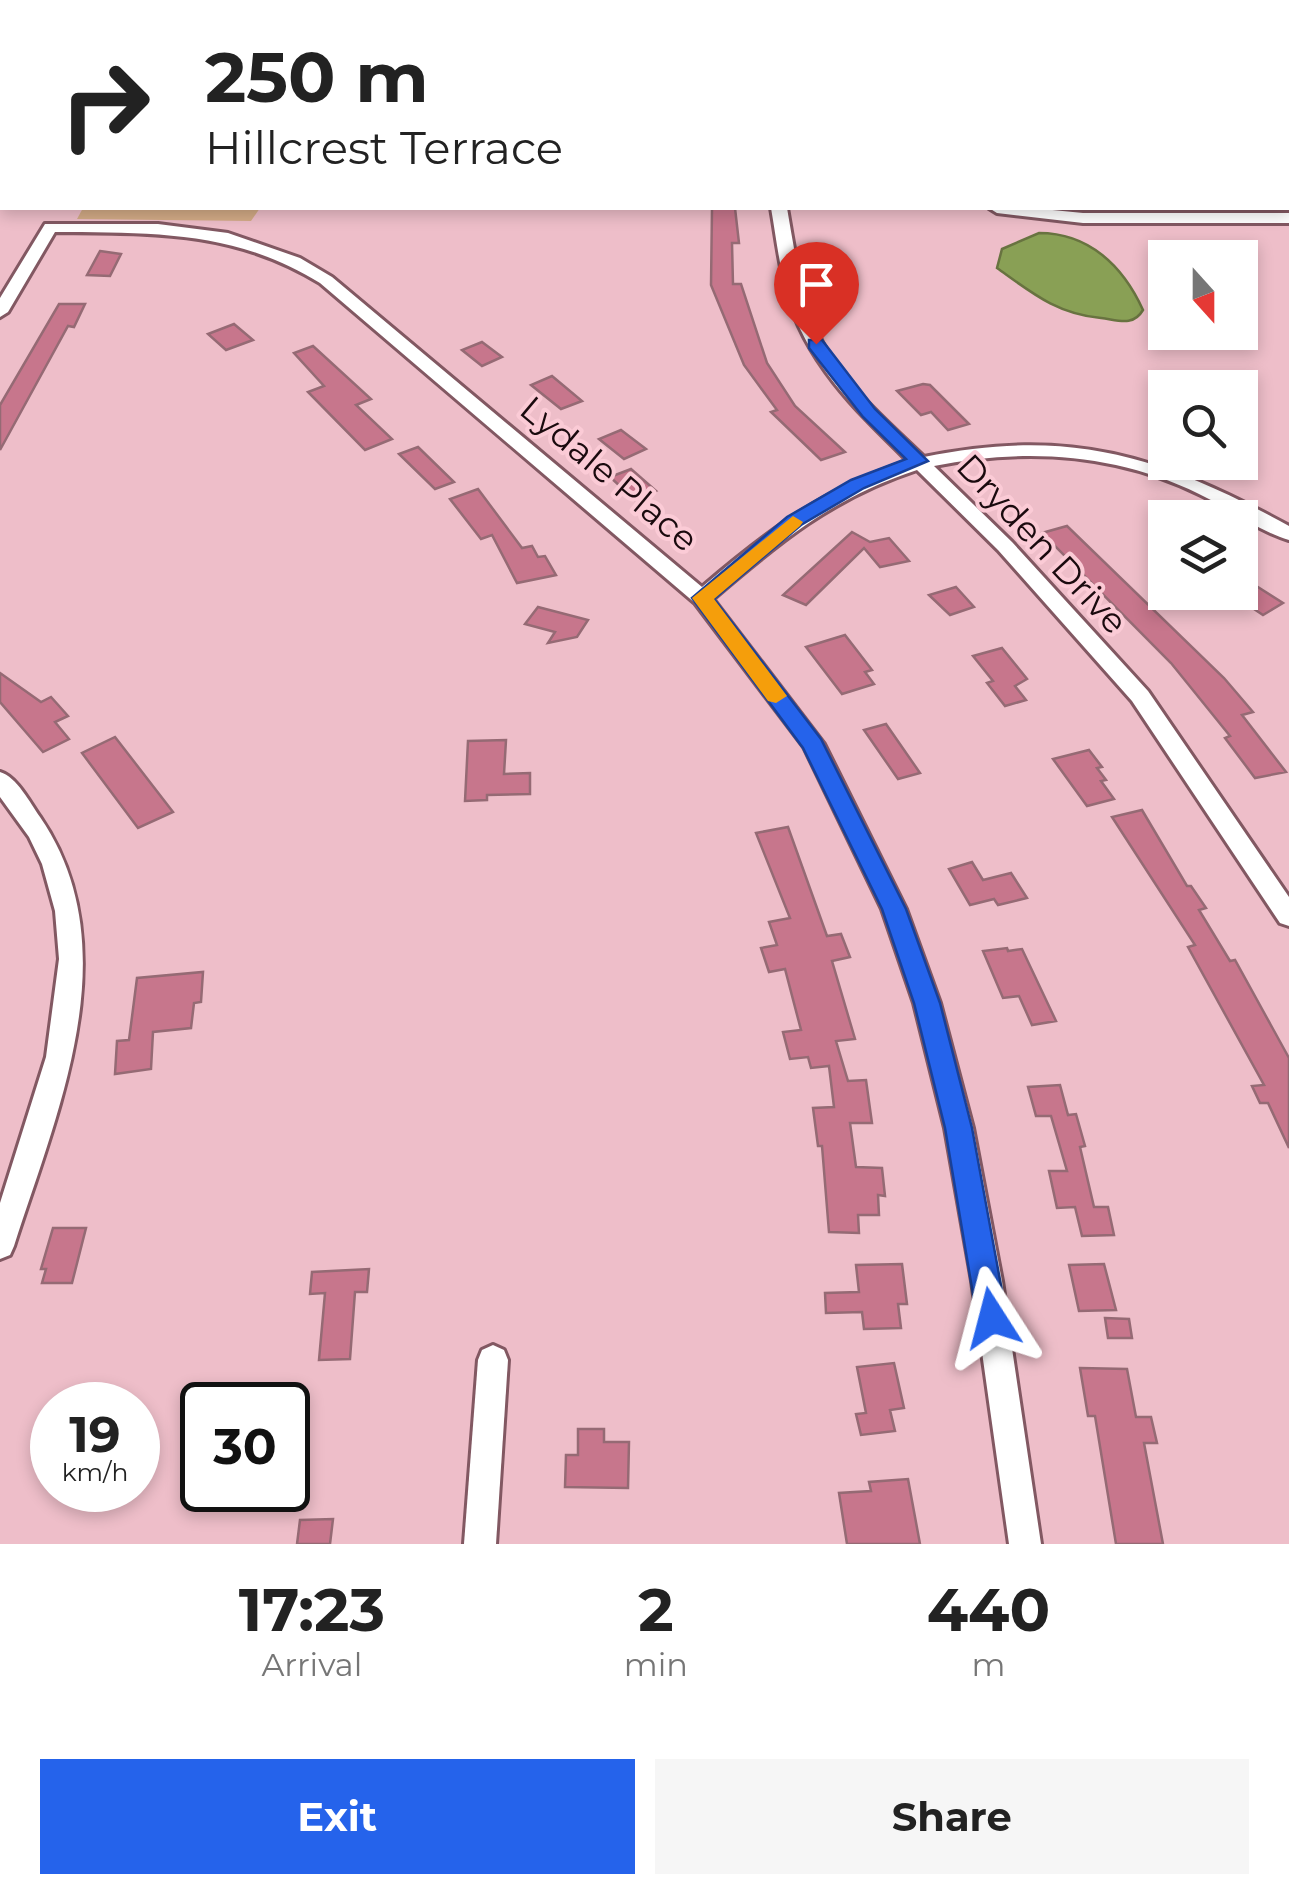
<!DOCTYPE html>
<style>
body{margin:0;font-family:Montserrat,sans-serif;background:#f6f6f6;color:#222;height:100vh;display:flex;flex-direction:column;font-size:38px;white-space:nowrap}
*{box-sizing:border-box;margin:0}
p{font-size:32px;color:#767676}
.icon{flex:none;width:55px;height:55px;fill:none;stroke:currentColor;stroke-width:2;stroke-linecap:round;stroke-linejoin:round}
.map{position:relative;height:1544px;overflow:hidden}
.sheet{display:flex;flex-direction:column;background:#fff;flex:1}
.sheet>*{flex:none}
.banner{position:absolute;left:0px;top:0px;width:1290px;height:210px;box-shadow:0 5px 15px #0003;background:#fff;color:#222;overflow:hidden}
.needle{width:65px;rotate:159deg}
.controls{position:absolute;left:1148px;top:240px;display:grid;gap:20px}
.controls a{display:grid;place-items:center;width:110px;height:110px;border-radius:0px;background:#fff;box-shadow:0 5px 15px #0003;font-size:50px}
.speed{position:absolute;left:30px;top:1382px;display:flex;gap:20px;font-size:50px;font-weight:700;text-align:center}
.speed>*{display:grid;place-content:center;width:130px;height:130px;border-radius:50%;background:#fff;box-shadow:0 5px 15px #0003;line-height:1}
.speed small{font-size:25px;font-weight:400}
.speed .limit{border:5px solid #111;border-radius:15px;background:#fff;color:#111}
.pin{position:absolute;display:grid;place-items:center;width:85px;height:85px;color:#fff;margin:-102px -42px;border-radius:50% 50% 50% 0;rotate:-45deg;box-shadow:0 0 10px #0007}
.pin .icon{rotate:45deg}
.me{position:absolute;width:110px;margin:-55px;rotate:351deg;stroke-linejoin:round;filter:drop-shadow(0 0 8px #0008)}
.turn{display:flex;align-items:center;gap:35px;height:210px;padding:0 40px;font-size:45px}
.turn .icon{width:130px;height:130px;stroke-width:2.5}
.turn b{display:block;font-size:70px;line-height:85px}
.eta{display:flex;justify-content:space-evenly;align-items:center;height:170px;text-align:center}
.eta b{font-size:60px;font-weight:700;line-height:70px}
.primary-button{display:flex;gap:20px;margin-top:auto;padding:20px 40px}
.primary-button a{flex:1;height:115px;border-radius:0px;background:#2563eb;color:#fff;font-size:40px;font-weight:700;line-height:115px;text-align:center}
.primary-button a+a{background:#f6f6f6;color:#222}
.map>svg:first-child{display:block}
.green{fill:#d3ab86}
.water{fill:#89a055;stroke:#687340;stroke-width:2.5}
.building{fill:#c7768c;stroke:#956a74;stroke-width:2.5}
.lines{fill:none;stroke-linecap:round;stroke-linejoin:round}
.minor-casing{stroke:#825862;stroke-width:6}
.major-casing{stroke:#825862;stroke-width:5}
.minor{fill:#fff;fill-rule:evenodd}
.major{fill:#fff;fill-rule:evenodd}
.route{fill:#2563eb;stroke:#184099;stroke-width:2.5}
.slow{fill:#f59e0b}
.labels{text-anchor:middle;stroke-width:8;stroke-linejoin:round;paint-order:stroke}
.street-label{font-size:35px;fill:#1a0a0e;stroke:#fbcbd6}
</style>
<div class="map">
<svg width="1289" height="1544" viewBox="0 0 1289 1544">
<rect width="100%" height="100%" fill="#eebec9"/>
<g class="green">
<polygon points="74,0 585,0 72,2"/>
<polygon points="83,208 260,208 251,221 77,219"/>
</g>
<path class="water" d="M1039,233C1089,233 1123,266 1143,310C1133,327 1118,320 1101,318C1057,314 1032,293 997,268L1002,249Z"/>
<g class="building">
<polygon points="712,208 735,208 739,243 732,243 733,284 741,284 767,363 795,406 845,452 821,460 771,412 777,410 744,365 711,285"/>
<polygon points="100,251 121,254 110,276 87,275"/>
<polygon points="59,304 85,304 74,327 68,326 0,450 0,405"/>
<polygon points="234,324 253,340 226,350 208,334"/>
<polygon points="482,342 502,357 482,366 462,350"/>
<polygon points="313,346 371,399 356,405 392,439 365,450 308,392 324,386 294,353"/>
<polygon points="552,376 582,401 561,409 531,385"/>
<polygon points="923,384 930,385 969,424 948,430 931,412 921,415 897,391"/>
<polygon points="621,430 646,449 624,459 599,439"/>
<polygon points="418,447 454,482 435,489 399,454"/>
<polygon points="631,469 656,491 635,500 610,477"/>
<polygon points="478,489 522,548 532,546 538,557 545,556 556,575 517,583 492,535 481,539 450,499"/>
<polygon points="1067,526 1224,678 1253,712 1242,715 1286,772 1255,778 1225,738 1230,736 1171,663 1042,533"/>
<polygon points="852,532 870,542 889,538 909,561 880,567 864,548 806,605 783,595"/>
<polygon points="1250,582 1283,603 1263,615 1230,593 1240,592 1240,588"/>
<polygon points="956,587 974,607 950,615 929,595"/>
<polygon points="538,607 588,620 577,637 548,643 555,632 525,624"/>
<polygon points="845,635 872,670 865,672 874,684 842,694 806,647"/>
<polygon points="1002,648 1027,679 1015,686 1026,700 1005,706 987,683 993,681 973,656"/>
<polygon points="0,673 41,702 51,697 68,716 55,722 69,739 43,752 0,702"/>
<polygon points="886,724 920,773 898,779 864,730"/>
<polygon points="115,737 173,812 138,828 82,753"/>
<polygon points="506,740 504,774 530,773 530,794 487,795 487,800 465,801 468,741"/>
<polygon points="1089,750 1102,767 1097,768 1106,780 1101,781 1114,799 1087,806 1053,759"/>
<polygon points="1142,810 1187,886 1191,886 1206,908 1199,910 1230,961 1235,960 1289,1058 1289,1148 1268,1103 1260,1103 1252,1086 1264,1085 1188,947 1195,945 1112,817"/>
<polygon points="788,827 827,936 841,934 850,957 832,961 855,1039 836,1041 848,1081 866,1080 872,1123 850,1123 856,1167 882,1168 885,1196 878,1195 879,1215 858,1215 859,1233 829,1232 822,1146 818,1146 813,1108 834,1107 829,1066 811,1068 808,1057 790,1059 783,1032 801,1030 785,969 769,972 761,948 777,945 769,922 790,918 756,833"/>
<polygon points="972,862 983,880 1011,873 1027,898 998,905 994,899 970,905 949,869"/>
<polygon points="1007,948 1008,951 1022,949 1056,1021 1032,1025 1019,996 1003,998 983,951"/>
<polygon points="203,972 201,1002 194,1003 191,1028 153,1032 151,1069 115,1074 117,1041 129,1040 137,978"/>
<polygon points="1060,1085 1068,1115 1076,1114 1085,1146 1080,1147 1094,1207 1108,1207 1114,1235 1082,1236 1075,1207 1057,1208 1049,1171 1067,1171 1051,1116 1036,1116 1028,1087"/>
<polygon points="53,1228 86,1228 72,1283 42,1283 46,1269 41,1269"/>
<polygon points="902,1264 907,1304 898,1304 901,1328 864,1329 862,1312 826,1313 825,1293 859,1292 856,1265"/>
<polygon points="1104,1264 1116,1310 1079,1311 1069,1265"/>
<polygon points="369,1269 367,1292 355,1292 350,1359 319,1360 325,1293 310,1294 312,1272"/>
<polygon points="1105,1318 1129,1319 1132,1338 1108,1338"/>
<polygon points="894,1363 904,1408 890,1410 895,1431 861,1435 856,1414 866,1413 857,1367"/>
<polygon points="1080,1368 1127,1369 1136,1417 1151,1417 1157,1443 1144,1443 1163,1544 1116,1544 1095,1416 1088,1416"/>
<polygon points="578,1429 604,1429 604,1442 629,1442 628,1488 565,1487 566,1455 578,1455"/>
<polygon points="908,1479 920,1544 847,1544 839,1493 871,1491 869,1482"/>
<polygon points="333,1519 330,1544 297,1544 300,1520"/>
</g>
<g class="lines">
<g class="minor-casing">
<g id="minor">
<polygon points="1226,0 1239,0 1240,2 1228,2"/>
<rect x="1288" y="66" width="1" height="10"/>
<rect x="0" y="168" width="2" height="8"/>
<path d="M771,208H787C795,254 801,300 822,342C845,386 889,423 924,457C1070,427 1161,456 1289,526V540C1258,531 1229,508 1199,494C1115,453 1024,448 934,466L1012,542L1148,691L1289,897V926L1280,923L1132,701L998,550L917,470C832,498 779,542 713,599L824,744L906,909L940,1003L973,1128L1002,1281L1041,1544H1009L972,1281L945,1128L914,1003L882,909L804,747L695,603L320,283C234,230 153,233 55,232L8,312L0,317V298L45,224H158L228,233L300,258L332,277L702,587C769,530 823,489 908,461C859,413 805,362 787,293C779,265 776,236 771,208Z"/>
<polygon points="989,208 1032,208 1083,213 1289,213 1289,223 1083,223 997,213"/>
<path d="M0,772C17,777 30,803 40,817C130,948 57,1112 14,1246L10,1255L0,1259V1203L46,1057L59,959L55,911L42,864L29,837L0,797Z"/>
<polygon points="493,1345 504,1350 508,1360 496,1544 464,1544 478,1360 482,1350"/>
</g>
</g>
<g class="major-casing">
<g id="major">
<polygon points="1008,0 1029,0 1030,2 1010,2"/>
<polygon points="1288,107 1289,108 1289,120 1288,119"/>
</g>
</g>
<use href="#minor" class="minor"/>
<use href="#major" class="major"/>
</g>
<polygon class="route" points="809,340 822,340 875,409 928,461 864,488 801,525 714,599 821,739 906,909 940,1003 972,1128 1007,1318 1003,1328 992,1333 982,1328 977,1318 945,1128 914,1003 882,909 803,748 692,598 787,517 851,480 906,459 863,417 809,348"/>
<polygon class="slow" points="793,516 803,522 800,526 714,599 787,696 776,703 768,701 692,598"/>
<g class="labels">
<g class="street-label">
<text transform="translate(609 474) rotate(40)" y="12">Lydale Place</text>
<text transform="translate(1042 544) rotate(47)" y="12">Dryden Drive</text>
</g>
</g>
</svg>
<div class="controls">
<a><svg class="needle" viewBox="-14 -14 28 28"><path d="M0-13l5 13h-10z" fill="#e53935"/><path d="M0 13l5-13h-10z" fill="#767676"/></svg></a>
<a><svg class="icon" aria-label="search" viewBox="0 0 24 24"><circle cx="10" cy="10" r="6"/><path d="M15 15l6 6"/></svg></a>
<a><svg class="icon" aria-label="layers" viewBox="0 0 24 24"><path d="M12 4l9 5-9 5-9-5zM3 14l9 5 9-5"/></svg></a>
</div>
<div class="speed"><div>19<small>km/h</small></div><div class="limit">30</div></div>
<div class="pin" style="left:816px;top:344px;background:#d93025"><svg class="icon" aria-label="arrive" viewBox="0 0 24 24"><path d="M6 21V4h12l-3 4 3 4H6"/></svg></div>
<svg class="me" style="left:992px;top:1318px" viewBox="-20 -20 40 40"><path d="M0-17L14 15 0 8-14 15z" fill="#2563eb" stroke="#fff" stroke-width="4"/></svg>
<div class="banner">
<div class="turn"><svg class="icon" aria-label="right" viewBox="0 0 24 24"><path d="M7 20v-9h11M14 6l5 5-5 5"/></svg><div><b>250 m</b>Hillcrest Terrace</div></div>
</div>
</div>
<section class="sheet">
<div class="eta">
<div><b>17:23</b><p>Arrival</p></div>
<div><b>2</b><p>min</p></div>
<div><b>440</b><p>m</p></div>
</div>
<div class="primary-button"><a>Exit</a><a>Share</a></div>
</section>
